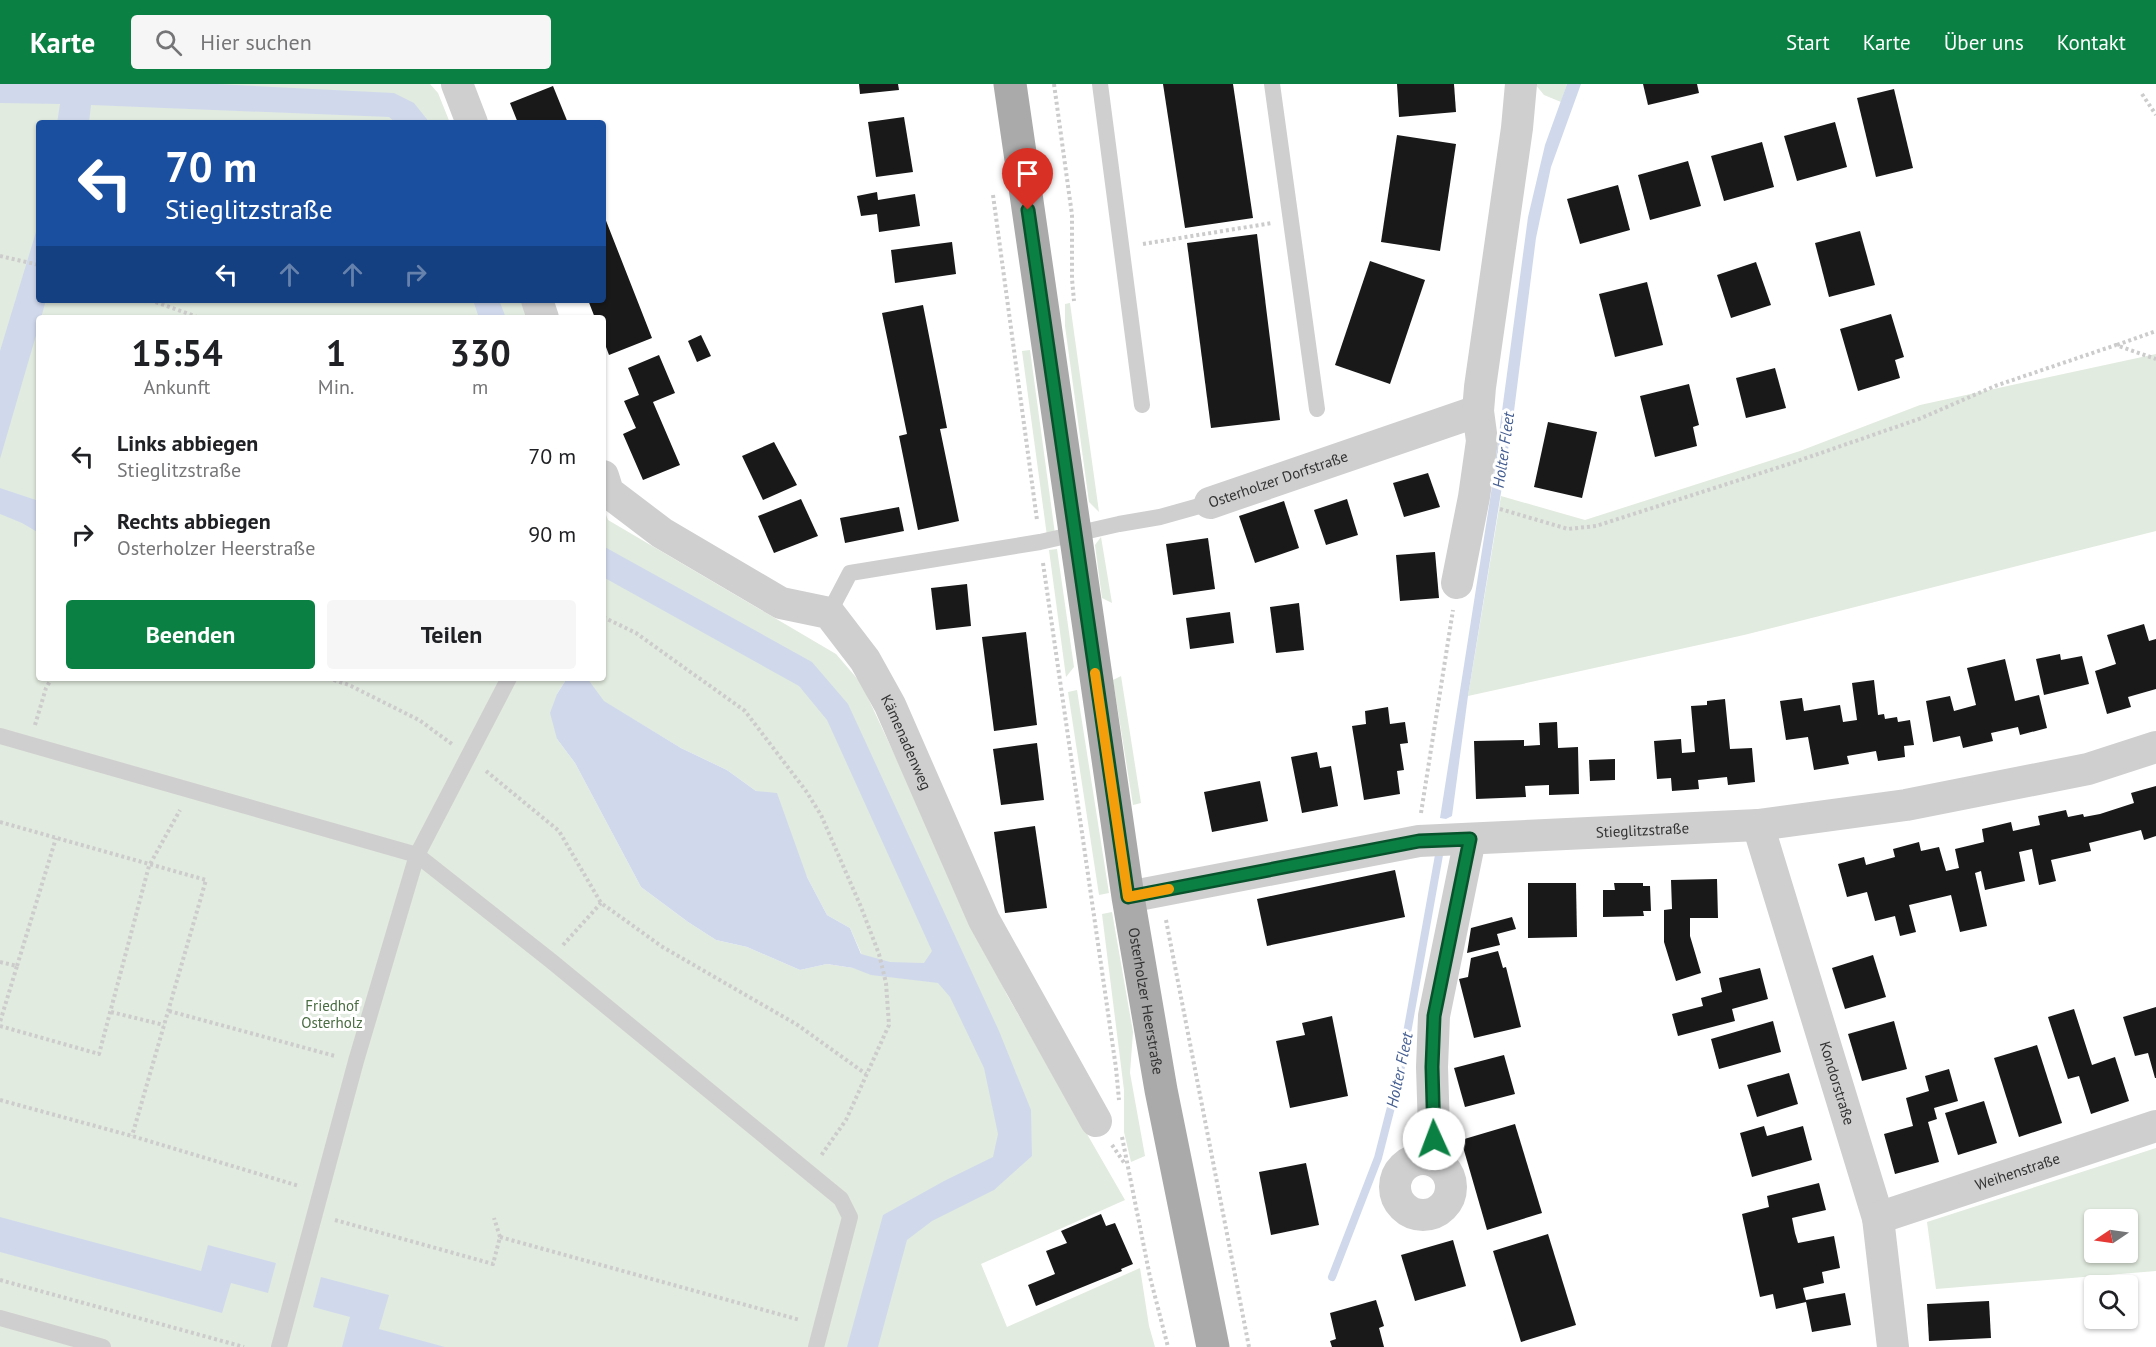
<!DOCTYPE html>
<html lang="de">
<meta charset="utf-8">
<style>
body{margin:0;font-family:"PT Sans",sans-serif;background:#f6f6f6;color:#202124;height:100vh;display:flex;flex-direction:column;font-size:22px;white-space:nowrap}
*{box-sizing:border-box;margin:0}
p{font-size:20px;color:#757577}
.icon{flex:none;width:33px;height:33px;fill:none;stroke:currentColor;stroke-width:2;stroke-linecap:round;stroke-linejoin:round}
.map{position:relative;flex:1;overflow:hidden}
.drawer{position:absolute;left:36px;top:231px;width:570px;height:366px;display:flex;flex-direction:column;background:#fff;border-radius:6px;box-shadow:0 2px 4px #0004}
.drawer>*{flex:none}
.hud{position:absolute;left:36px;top:36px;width:570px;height:183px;border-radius:6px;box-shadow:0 2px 4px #0004;background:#1a4fa0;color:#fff;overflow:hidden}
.needle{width:39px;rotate:257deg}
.controls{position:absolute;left:2084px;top:1125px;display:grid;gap:12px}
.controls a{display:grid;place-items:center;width:54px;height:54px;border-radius:6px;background:#fff;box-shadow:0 2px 4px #0004;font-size:30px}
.pin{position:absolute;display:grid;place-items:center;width:51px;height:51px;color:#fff;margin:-62px -26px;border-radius:50% 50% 50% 0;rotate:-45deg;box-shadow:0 0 6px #0007}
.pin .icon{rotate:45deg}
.me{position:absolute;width:66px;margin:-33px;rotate:358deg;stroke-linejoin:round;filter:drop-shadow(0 0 4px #0008)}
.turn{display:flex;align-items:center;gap:21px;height:126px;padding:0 30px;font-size:27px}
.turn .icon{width:78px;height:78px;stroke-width:2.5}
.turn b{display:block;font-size:42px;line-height:51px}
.lanes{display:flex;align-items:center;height:57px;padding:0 30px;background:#0003;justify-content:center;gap:30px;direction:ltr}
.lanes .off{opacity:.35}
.eta{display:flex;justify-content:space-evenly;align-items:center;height:102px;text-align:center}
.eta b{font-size:36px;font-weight:700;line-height:42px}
.action{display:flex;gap:12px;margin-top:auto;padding:12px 30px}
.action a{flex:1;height:69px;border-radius:6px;background:#0b8043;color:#fff;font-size:24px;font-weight:700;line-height:69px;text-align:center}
.action a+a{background:#f6f6f6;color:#202124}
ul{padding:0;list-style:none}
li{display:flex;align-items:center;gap:18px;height:78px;padding:0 30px}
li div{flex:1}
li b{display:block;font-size:22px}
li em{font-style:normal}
header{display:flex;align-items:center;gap:36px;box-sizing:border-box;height:84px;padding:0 30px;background:#0b8043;color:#fff}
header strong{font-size:28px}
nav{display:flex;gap:33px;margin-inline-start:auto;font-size:21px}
.search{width:420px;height:54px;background:#f6f6f6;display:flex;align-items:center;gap:15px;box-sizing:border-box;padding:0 21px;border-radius:6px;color:#757577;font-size:22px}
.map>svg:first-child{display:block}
.green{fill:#e2ebdf;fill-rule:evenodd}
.water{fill:#d0d9ec}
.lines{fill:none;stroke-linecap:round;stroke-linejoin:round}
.stream{stroke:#d0d9ec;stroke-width:8}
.building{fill:#191919}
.path{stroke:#ccc;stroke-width:4;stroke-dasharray:3 3;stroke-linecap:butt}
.lane{stroke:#cfcfcf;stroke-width:16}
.street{stroke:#cfcfcf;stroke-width:32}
.primary{stroke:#aaa;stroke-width:33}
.route-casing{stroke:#07532c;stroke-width:15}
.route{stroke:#0b8043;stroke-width:10}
.slow{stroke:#f59e0b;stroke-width:10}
.labels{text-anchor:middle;stroke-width:6;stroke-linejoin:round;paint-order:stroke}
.street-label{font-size:15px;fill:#323232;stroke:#fff}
.park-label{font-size:15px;fill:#496c41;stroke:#fff}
.water-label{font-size:16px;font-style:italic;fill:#435d91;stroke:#fff}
</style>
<header>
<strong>Karte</strong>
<div class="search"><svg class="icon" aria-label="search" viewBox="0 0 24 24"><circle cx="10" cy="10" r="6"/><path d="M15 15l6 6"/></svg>Hier suchen</div>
<nav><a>Start</a><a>Karte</a><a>Über uns</a><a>Kontakt</a></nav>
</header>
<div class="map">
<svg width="2156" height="1263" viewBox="0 0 2156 1263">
<rect width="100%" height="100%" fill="#fff"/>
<g class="green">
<polygon points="0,0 430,0 438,9 450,39 39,39 39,216 521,216 528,234 39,234 39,594 567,594 557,610 557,655 575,679 641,803 688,838 716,856 747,863 800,886 827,880 853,884 861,869 850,844 827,831 807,793 756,707 727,686 681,664 603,617 586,596 576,594 603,594 603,423 608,436 836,570 861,599 1007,911 1125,1116 981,1180 1007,1243 1140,1184 1149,1242 1155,1263 0,1263"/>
<polygon points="1535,0 1567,0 1561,18 1544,11"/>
<polygon points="1070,219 1073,241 1099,428 1089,418 1065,242 1065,220"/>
<polygon points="1030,266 1055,450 1047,452 1022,267"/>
<polygon points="2156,270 2156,447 1744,551 1468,612 1501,412 1585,436 1800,367 1920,321"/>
<polygon points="1101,453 1112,519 1102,514 1095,461"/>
<polygon points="1057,465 1074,583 1066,593 1049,466"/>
<polygon points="1121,592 1141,719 1133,721 1113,596"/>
<polygon points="1077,606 1109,809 1099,811 1068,608"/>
<polygon points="1112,828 1133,948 1130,989 1145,1072 1131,1078 1124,1048 1124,1006 1102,830"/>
<path d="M2156,1064V1187L1936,1205L1927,1138ZM2094,1136H2127V1168H2094Z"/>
</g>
<g class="water">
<polygon points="0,0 217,0 394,9 414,19 430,39 396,39 389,33 91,21 89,39 57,39 60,20 0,19"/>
<polygon points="1567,0 1581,0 1551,83 1536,154 1513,335 1468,612 1452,732 1446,735 1440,734 1491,409 1528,133 1545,61"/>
<polygon points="39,138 39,216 46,216 41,234 39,234 39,241 0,375 0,267"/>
<polygon points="473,216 499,216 506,234 479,234"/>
<polygon points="0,404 39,417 39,449 22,439 0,430"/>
<polygon points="603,462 812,578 848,620 999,947 1031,1026 1032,1072 994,1106 932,1137 907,1156 878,1263 847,1263 883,1131 944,1097 993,1073 998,1050 984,984 950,913 938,899 871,891 853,884 827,880 800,886 747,863 716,856 688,838 641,803 575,679 557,655 550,629 557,610 567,594 587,594 604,617 681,664 727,686 756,707 777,709 807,793 827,831 850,844 861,870 890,878 924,879 932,867 827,636 799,602 603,493"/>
<polygon points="0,1133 201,1187 208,1161 276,1179 268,1209 231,1199 222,1229 0,1168"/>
<polygon points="321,1193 389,1211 379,1245 445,1263 342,1263 350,1233 313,1223"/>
</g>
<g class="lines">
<polyline class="stream" points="1332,1193 1378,1074 1400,988 1439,771"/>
</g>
<g class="building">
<polygon points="859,0 898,0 899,6 860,10"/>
<polygon points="1163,0 1233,0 1253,134 1185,144"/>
<polygon points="1397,0 1454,0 1456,28 1399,33"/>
<polygon points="1643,0 1697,0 1699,9 1648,21"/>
<polygon points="553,2 568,39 518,39 510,19"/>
<polygon points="1894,5 1913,84 1876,93 1857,14"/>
<polygon points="904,33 913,88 876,93 868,38"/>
<polygon points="1835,38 1847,83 1797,97 1784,52"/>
<polygon points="1397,51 1456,60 1440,167 1381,158"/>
<polygon points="1762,58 1774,103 1724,117 1711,72"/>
<polygon points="1688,77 1701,122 1650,136 1638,91"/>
<polygon points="1618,101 1630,146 1580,160 1567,115"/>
<polygon points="877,108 878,116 915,110 920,142 879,148 877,130 861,132 857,112"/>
<polygon points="603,129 652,254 609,271 603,255 603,234 595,234 588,216 603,216"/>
<polygon points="1860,147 1875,201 1829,213 1815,159"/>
<polygon points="1257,150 1280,336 1211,344 1187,159"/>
<polygon points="952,158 956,190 895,199 891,166"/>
<polygon points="1370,177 1425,196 1390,300 1335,281"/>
<polygon points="1756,178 1771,221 1731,234 1717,191"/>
<polygon points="1647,198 1663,261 1615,273 1599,210"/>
<polygon points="923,221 947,344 940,345 959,437 918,446 899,352 907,350 882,229"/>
<polygon points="1891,230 1904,273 1895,276 1900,294 1858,307 1840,245"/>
<polygon points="701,251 711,272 697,278 688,257"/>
<polygon points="659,271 675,309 653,318 680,381 643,396 623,350 636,344 624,317 639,311 628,284"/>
<polygon points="1775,284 1786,324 1746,334 1736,294"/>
<polygon points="1689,300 1699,341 1693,343 1697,362 1655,373 1640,312"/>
<polygon points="1548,338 1597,348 1582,414 1534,403"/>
<polygon points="774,358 797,401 763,416 742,372"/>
<polygon points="1428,389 1440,423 1404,433 1393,399"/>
<polygon points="801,415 818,452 774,469 758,432"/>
<polygon points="1347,415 1358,451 1326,461 1314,426"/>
<polygon points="1284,417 1299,464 1255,479 1239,432"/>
<polygon points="899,423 904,447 845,459 840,434"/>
<polygon points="1208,454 1215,505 1173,511 1166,460"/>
<polygon points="1435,468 1439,514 1400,517 1396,471"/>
<polygon points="967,500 971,542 936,546 931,504"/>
<polygon points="1299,519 1304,566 1276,569 1270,523"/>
<polygon points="1230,528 1234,559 1190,565 1186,534"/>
<polygon points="2144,540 2149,557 2156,555 2156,605 2128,613 2131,623 2107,630 2095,587 2116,580 2107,551"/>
<polygon points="1026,548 1037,641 994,647 982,553"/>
<polygon points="2060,570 2061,576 2082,572 2089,600 2044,611 2036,575"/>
<polygon points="2005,575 2015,617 2039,611 2047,644 2020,651 2018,643 1991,649 1993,657 1963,664 1960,652 1933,658 1926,617 1950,612 1954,627 1976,621 1967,584"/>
<polygon points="1874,596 1878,631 1884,630 1885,635 1897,633 1898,638 1910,636 1914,661 1904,662 1905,673 1878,677 1876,667 1847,672 1849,680 1814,686 1808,653 1786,656 1780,617 1802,614 1804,627 1840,621 1843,638 1857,636 1852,599"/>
<polygon points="1725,615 1730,665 1752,664 1755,698 1728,701 1727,693 1698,696 1699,705 1672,707 1671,694 1657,695 1654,657 1681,655 1682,669 1695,668 1691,622 1707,621 1707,617"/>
<polygon points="1388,623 1390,640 1405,638 1408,659 1400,660 1404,686 1397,687 1400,710 1364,716 1352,642 1366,640 1365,627"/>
<polygon points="1557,638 1558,664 1578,663 1579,710 1549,711 1549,701 1525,702 1526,713 1476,715 1474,657 1524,656 1524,662 1540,661 1539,639"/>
<polygon points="1037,659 1044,716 1001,721 993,665"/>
<polygon points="1317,668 1320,684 1331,682 1338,722 1302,729 1291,673"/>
<polygon points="1615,675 1615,696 1590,697 1589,676"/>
<polygon points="1260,697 1268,737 1212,748 1204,708"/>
<polygon points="2156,702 2156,752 2144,756 2141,746 2089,759 2091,767 2051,776 2056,797 2039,801 2032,765 2019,768 2025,797 1985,806 1981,787 1975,789 1987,842 1960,848 1951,811 1909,821 1916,848 1900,852 1895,832 1875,837 1867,808 1847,813 1838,780 1864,773 1866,781 1895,773 1893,765 1919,758 1921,767 1939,763 1946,787 1959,784 1955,765 1984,758 1982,745 2011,738 2013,747 2040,741 2038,732 2066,726 2068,733 2083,730 2084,733 2100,730 2134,719 2131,709"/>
<polygon points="1035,742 1047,824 1005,829 994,748"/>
<polygon points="1395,786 1405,833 1267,862 1257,815"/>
<polygon points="1717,795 1718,834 1690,834 1690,852 1701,889 1676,897 1664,858 1664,826 1672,825 1671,796"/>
<polygon points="1528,799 1576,799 1577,853 1528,854"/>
<polygon points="1614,799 1643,799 1643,802 1650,802 1651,827 1643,827 1644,832 1603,833 1603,806 1615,806"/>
<polygon points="1512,833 1516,845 1497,850 1500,861 1467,869 1471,844"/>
<polygon points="1498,867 1503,884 1506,883 1521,943 1474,954 1459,895 1468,893 1471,874"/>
<polygon points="1873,871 1886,913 1845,925 1832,884"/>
<polygon points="1760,884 1768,915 1732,925 1735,937 1678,952 1672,930 1703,922 1701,914 1722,908 1719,894"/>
<polygon points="2156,923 2156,994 2155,994 2148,969 2135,972 2123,933"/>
<polygon points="2074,925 2092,981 2115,973 2129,1017 2091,1030 2079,992 2068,995 2048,933"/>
<polygon points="1332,932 1348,1012 1290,1024 1276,957 1305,951 1302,939"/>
<polygon points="1773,937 1781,968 1719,985 1711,955"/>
<polygon points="1894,937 1907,985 1862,997 1848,950"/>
<polygon points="2037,961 2062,1039 2019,1053 1994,974"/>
<polygon points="1504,971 1515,1010 1465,1023 1454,984"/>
<polygon points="1949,985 1958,1017 1934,1024 1937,1035 1928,1038 1939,1078 1895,1090 1884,1050 1913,1042 1906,1014 1929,1007 1925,992"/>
<polygon points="1789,989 1798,1020 1757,1033 1747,1001"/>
<polygon points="1984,1017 1997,1059 1958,1071 1945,1029"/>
<polygon points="1515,1040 1542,1129 1487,1146 1461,1056"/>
<polygon points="1764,1042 1767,1052 1803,1042 1812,1076 1752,1093 1740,1049"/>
<polygon points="1306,1079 1319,1141 1271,1151 1259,1088"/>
<polygon points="1819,1099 1826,1126 1792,1134 1795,1149 1798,1159 1834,1152 1840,1184 1822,1188 1824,1199 1803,1204 1806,1216 1845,1209 1851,1241 1812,1248 1806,1218 1776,1225 1773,1210 1760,1213 1742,1130 1769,1123 1767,1112"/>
<polygon points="1101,1130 1106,1142 1115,1139 1133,1180 1121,1185 1122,1187 1036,1222 1028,1201 1055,1190 1046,1167 1067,1159 1061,1147"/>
<polygon points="1548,1150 1576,1241 1521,1258 1493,1167"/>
<polygon points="1453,1156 1466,1202 1415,1217 1401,1171"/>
<polygon points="1376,1216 1384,1242 1379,1244 1384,1263 1332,1263 1330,1257 1336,1255 1330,1229"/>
<polygon points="1989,1217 1991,1254 1929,1257 1927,1220"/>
</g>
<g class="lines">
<g class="path">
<polyline points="1054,0 1072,131 1072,195 1074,217"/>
<polyline points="2142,10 2156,31"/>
<polyline points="993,111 1037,436"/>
<polyline points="1143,160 1272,139"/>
<polyline points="0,172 39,181"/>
<polyline points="150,216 200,234"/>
<polyline points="2117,261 2156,247"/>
<polyline points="1500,425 1568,445 1596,442 1789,380 1919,335 1995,302 2116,261 2156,275"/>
<polyline points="1043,479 1116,984 1119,1016"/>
<polyline points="603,533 636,549 745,627 806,707 821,731 861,823 879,870 886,899 889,941 846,1036 820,1073"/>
<polyline points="328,594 349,601 419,636 452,660"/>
<polyline points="35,641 46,604 52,594"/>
<polyline points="486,687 559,747 601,819 661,862 796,940 866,990"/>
<polyline points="1421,729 1453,526"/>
<polyline points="0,738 206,796 132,1052"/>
<polyline points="1166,836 1249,1263"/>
<polyline points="563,861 601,819"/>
<polyline points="0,878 17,882 0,938"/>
<polyline points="17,882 56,754"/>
<polyline points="169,927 335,972"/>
<polyline points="111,928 164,941"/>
<polyline points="0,942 99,970 149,782 180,726"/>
<polyline points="0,1016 132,1052 299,1102"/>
<polyline points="1122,1053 1150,1193 1168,1263"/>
<polyline points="1112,1061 1125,1080"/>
<polyline points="335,1136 493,1180 500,1153 494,1134"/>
<polyline points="500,1153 800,1236"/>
<polyline points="0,1196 244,1263"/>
</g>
<g class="lane">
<polyline points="1100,0 1142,321"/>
<polyline points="1272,0 1317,325"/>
<polyline points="829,529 850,489 1040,458 1119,440 1160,433 1210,419"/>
<polyline points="0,652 417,771 550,876 841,1115 850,1133 816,1263"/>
<polyline points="0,1234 103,1263"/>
<polyline points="279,1263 356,977 417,771 509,594"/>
</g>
<g class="street">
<polyline points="457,0 472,39"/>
<polyline points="537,216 543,234"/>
<path id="s1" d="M603,392L608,408L662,449L781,519L829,529L865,576L890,621L984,836L1096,1037"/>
<path id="s2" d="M1210,419L1478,327"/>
<polyline points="1457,499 1474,413 1482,357 1478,327 1480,303 1517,44 1521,0"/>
<path id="s3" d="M1758,741L1878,1134L1893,1263"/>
<path id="s4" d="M1128,813L1419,757L1758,741L1906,721L2088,685L2156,663"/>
<circle cx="1423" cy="1103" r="28"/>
<polyline points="1435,1077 1432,983 1434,932 1470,755"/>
<path id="s5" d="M1878,1134L2156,1042"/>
</g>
<path class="primary" id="s6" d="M1010,0L1128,813L1161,1006L1213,1263"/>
</g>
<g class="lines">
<g class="route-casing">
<polyline id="route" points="1028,126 1128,813 1419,757 1470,755 1434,932 1432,983 1434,1055"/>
</g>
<use href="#route" class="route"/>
<polyline class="slow" points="1095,589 1128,813 1169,805"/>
</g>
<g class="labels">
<g class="street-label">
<text dy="5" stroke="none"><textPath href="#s2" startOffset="72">Osterholzer Dorfstraße</textPath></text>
<text dy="5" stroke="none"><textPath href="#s1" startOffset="423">Kämenadenweg</textPath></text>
<text dy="5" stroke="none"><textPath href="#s4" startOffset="520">Stieglitzstraße</textPath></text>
<text dy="5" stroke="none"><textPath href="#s6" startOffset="927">Osterholzer Heerstraße</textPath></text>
<text dy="5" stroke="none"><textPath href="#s3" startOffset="270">Kondorstraße</textPath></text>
<text dy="5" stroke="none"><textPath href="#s5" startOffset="147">Weihenstraße</textPath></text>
</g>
<g class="park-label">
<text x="332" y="927">Friedhof<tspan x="332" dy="17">Osterholz</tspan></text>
</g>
<g class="water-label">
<text transform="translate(1503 366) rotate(-82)" y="6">Holter Fleet</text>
<text transform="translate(1399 986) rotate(-78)" y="6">Holter Fleet</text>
</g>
</g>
</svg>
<div class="controls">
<a><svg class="needle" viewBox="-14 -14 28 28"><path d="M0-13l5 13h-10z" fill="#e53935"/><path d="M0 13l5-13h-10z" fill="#757577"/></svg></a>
<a><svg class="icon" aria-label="search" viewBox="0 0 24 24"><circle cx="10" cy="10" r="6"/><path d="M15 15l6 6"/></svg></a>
</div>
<div class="pin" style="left:1028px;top:126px;background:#d93025"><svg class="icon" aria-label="arrive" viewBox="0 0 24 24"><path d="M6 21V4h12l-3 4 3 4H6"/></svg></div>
<svg class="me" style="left:1434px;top:1055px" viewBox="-20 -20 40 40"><circle r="19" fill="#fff"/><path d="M0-13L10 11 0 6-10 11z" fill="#0b8043"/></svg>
<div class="hud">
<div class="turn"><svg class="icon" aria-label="left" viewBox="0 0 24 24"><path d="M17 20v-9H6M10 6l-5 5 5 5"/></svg><div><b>70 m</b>Stieglitzstraße</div></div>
<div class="lanes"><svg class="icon" aria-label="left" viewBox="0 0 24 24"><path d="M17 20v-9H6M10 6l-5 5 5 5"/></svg><svg class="icon off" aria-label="ahead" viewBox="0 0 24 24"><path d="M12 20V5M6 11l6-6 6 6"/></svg><svg class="icon off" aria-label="ahead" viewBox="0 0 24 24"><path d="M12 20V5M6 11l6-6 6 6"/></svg><svg class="icon off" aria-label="right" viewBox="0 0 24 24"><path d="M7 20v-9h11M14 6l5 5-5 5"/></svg></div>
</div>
<section class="drawer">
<div class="eta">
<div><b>15:54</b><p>Ankunft</p></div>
<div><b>1</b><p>Min.</p></div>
<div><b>330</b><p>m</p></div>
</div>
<ul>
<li><svg class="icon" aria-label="left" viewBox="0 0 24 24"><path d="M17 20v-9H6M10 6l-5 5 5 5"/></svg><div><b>Links abbiegen</b><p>Stieglitzstraße</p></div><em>70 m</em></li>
<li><svg class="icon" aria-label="right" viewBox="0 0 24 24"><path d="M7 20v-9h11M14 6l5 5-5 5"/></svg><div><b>Rechts abbiegen</b><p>Osterholzer Heerstraße</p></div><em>90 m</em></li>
</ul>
<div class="action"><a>Beenden</a><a>Teilen</a></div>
</section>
</div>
